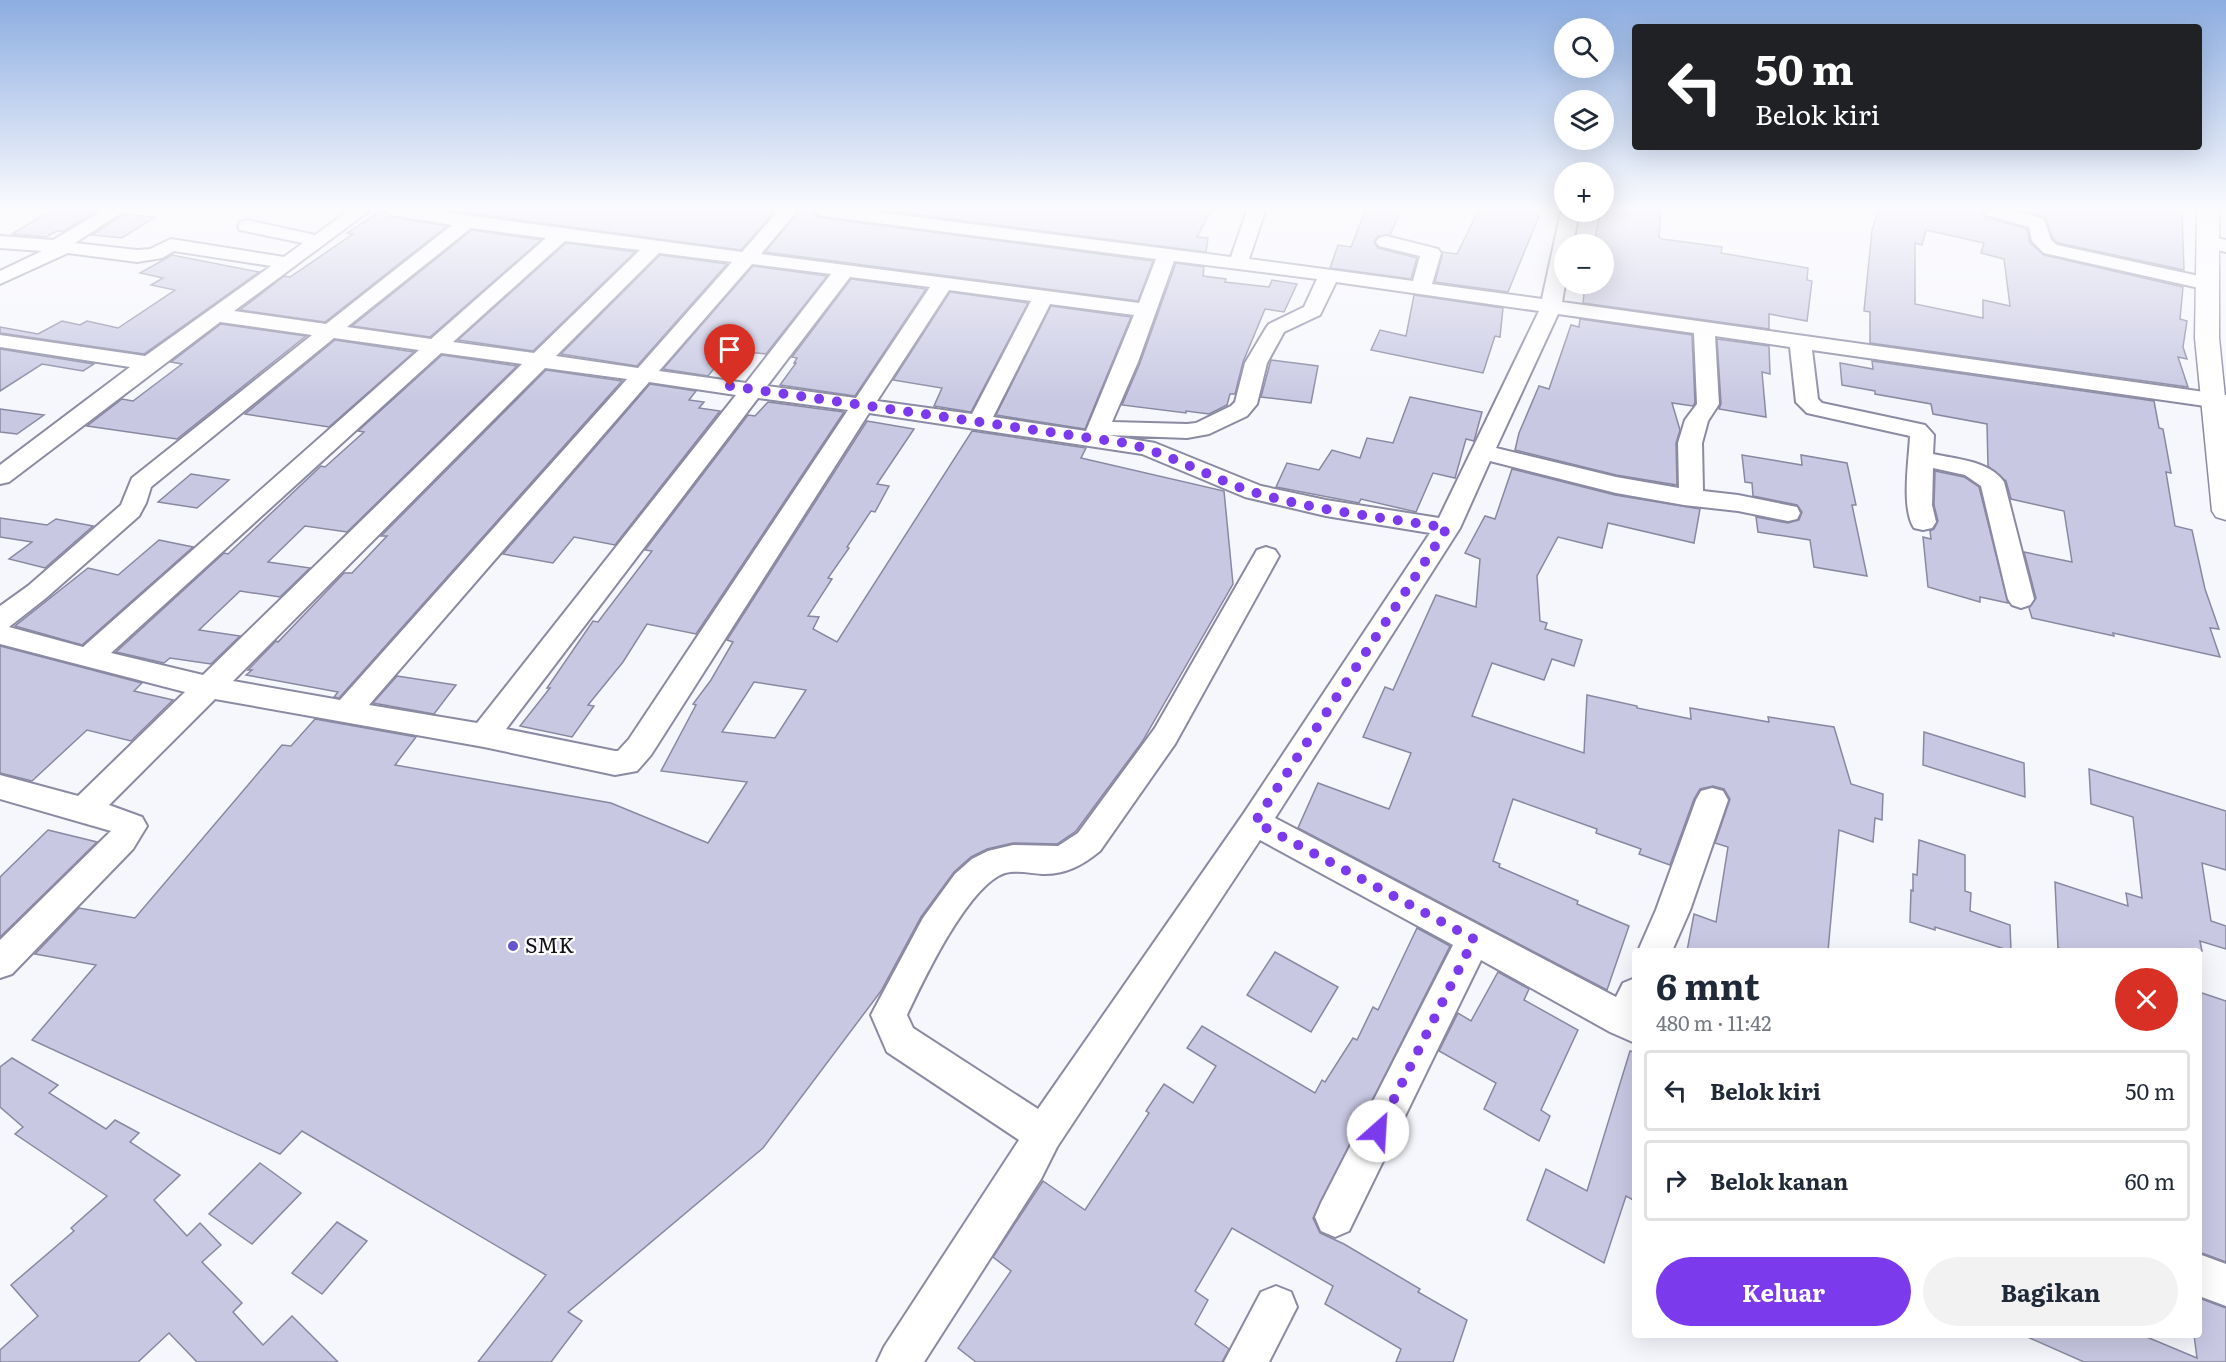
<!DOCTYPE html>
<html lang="id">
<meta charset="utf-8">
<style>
body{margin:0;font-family:Literata,serif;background:#f2f2f3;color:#1f2937;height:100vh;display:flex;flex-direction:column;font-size:22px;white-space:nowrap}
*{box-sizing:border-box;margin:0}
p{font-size:20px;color:#747a83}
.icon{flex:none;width:33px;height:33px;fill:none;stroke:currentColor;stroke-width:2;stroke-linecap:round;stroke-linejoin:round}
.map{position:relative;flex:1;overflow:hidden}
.details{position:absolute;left:1632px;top:948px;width:570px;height:390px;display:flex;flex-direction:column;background:#fff;border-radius:6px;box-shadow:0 6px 24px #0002}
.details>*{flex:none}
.banner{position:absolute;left:1632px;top:24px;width:570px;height:126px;border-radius:6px;box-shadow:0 6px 24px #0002;background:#202124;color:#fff;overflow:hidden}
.buttons{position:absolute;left:1554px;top:18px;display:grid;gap:12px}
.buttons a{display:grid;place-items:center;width:60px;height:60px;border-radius:50%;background:#fff;box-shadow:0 6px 24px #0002;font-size:30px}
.pin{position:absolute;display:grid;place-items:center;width:51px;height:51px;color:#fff;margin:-62px -26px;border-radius:50% 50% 50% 0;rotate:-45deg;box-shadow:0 0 6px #0007}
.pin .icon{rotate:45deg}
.me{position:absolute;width:66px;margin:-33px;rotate:26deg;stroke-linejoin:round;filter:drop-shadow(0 0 4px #0008)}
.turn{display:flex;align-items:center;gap:21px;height:126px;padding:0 24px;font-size:27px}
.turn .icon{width:78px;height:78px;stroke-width:2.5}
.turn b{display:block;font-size:42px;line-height:51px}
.round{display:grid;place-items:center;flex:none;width:63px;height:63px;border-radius:32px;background:#f2f2f3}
.summary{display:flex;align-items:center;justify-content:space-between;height:102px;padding:0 24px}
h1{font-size:36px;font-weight:700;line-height:45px}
.button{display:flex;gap:12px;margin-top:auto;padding:12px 24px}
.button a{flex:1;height:69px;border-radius:36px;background:#7c3aed;color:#fff;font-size:24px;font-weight:700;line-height:69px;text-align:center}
.button a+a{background:#f2f2f3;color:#1f2937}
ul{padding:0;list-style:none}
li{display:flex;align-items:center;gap:18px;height:81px;margin:0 12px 9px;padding:0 12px;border:3px solid #e0e1e3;border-radius:6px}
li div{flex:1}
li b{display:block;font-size:22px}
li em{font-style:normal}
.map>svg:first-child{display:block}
.building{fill:#c8c8e3;stroke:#8888a1;stroke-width:1.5;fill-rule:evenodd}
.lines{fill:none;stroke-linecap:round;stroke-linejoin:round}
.minor-casing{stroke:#8a8aa3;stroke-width:4}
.primary-casing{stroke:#8a8aa3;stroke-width:3}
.minor{fill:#fff;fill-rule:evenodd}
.primary{fill:#fff;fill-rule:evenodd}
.route{stroke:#7c3aed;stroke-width:10;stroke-dasharray:0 18}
.poi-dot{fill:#6654ce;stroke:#fff;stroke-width:2}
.labels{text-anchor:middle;stroke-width:4.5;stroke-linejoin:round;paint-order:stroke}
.near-poi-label{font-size:21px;fill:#12121b;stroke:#fff;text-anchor:start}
</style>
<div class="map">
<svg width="2226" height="1362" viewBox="0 0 2226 1362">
<rect width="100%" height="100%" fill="#f6f7fc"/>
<g class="building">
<polygon points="50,211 97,211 63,231 57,231 46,237 12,234"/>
<polygon points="381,211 386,211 391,217 447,226 325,322 240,310 284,276 290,277 353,234 347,233"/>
<polygon points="453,211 775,211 741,250"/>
<polygon points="799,211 813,211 816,216 824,218 1153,261 1138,301 765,252"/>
<polygon points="888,211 1156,211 1185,214 1187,211 1211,211 1197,237 1208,238 1206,252"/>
<polygon points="1365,211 1401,211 1390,235 1378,236 1374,242 1378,248 1417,258 1411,279 1330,268 1338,245 1351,247"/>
<polygon points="1478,211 1541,211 1508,292 1435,282 1443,252 1457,254"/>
<polygon points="1661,211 1659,237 1662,239 1722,247 1721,253 1808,268 1807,280 1812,281 1807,321 1769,314 1769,329 1583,303 1585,284 1604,284 1604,244 1594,244 1600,212"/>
<path d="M1878,211H1981L1985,217L2027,229L2030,243L2044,255L2183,287L2180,319L2187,321L2183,347L2187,359L2178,357L2188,387L1870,343V312L1864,311L1872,230ZM1926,230L1984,243L1981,253L2004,259L2010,306L1983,300V318L1915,304V243L1922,245Z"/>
<polygon points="2023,211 2182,211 2184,270 2058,243 2053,239 2045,217"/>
<polygon points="124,214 155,217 122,238 92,235"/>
<polygon points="472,230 541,240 430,337 352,326"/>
<polygon points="566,243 635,252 533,351 458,340"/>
<polygon points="172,255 259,272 144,354 0,333 0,327 38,334 62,321 80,325 87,321 118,328 175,290 151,285 163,278 140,273"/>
<polygon points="660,255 727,264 637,366 561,354"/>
<polygon points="1176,263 1204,267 1203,276 1226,279 1225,282 1269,287 1272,280 1297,284 1284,312 1265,309 1243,362 1235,394 1230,394 1227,405 1209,414 1186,411 1186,413 1122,405 1140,363"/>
<polygon points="753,266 827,276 766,354 729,350 708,376 663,369"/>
<polygon points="851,279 926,289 855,396 780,385 796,363 794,363 797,358 792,357"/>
<polygon points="950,292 1028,303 971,412 934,406 942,388 893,380"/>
<polygon points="1414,295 1503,308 1500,337 1495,336 1483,373 1371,350 1380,330 1406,336"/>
<polygon points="1051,306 1131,317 1085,429 996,415"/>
<polygon points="1580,319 1692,335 1695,403 1693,406 1672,403 1680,430 1676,443 1677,485 1616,475 1515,450 1519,433 1539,386 1549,389 1571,325 1579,327"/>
<polygon points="221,324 306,336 177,439 87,426 122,399 133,401 182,364 171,362"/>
<polygon points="1717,339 1769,346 1770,374 1762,372 1766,417 1719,409 1721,404"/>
<polygon points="335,340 414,352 329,427 245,414"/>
<polygon points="0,349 94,364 83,371 42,364 0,391"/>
<polygon points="442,355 517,366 347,532 305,526 268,562 310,568 280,597 240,591 199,630 240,636 211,664 170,658 164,663 116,652 224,553 228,554 321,466 325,467 364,432 358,431"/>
<polygon points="1271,360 1318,366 1311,403 1261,397"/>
<polygon points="1872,361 2154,401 2159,428 2163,429 2171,473 2166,472 2175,526 2192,530 2205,589 2219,629 2210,628 2220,657 2113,633 2114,636 2032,618 2029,608 2036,598 2024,552 2072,562 2064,511 2011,499 2006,481 1988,466 1987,424 1933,414 1931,404 1875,394 1875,391 1842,385 1840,363 1873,369"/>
<polygon points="546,370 622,381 339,698 334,697 338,692 246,675 252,670 248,670 276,641 278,642 344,573 352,573 387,536 381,536"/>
<polygon points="650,384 696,391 689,400 704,402 699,408 720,411 615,545 574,537 553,563 503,554"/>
<polygon points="1410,397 1482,412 1474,441 1466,439 1455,478 1433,473 1416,512 1361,499 1359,503 1276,487 1287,463 1319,470 1332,450 1360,458 1367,438 1393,443"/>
<polygon points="768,402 844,412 696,634 647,624 623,662 588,705 594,706 572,737 520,726 550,688 547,688 593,621 598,622 652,551 645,550 748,415 755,416"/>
<polygon points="0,409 44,415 17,434 0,432"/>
<path d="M867,421L914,429L877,484L889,486L875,512L871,511L847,547L849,548L828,578L832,579L808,616L819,617L813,629L837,642L972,431L1086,448L1081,458L1224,491L1233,584L1142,742L1076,831L1057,844L1013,843L987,849L971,857L954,872L921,917L881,991L763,1148L568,1312L582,1321L551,1362H478L546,1275L302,1131L280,1154L32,1040L96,965L35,954L79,908L135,918L282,745L291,746L315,719L416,737L395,765L611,803L708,843L747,782L661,771L696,705L693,704L711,680L733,642L727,640ZM754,682L806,690L775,738L722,732Z"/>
<polygon points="1742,455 1802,465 1801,455 1847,463 1856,505 1852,505 1867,576 1814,567 1810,540 1758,532 1756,517 1788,523 1799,520 1802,512 1797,505 1753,496 1752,483 1745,482"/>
<polygon points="1512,469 1615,495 1700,509 1694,543 1608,523 1602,548 1558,537 1537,576 1540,621 1547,623 1545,629 1582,640 1574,666 1552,659 1544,680 1492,663 1472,716 1584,753 1587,695 1637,706 1637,708 1691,719 1690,708 1769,722 1768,717 1834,727 1851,784 1883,794 1882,820 1875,818 1873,842 1839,830 1828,951 1687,951 1694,914 1716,922 1728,847 1715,843 1730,799 1724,789 1713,786 1700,789 1694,799 1670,865 1639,854 1641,849 1596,833 1597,829 1513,799 1493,861 1500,864 1499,867 1578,901 1577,904 1629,926 1607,990 1298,828 1318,783 1389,809 1411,753 1363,737 1385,687 1393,690 1436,595 1476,607 1480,559 1465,553 1485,516 1495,519"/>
<polygon points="1935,471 1964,477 1979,487 2008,603 1980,597 1980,602 1928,587 1923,537 1931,539 1930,531 1934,529 1938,521 1934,505"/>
<polygon points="191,474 229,480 197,508 158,502"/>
<polygon points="0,518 47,525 56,519 93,526 45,568 9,559 32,542 0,537"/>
<polygon points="159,540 193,547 82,645 15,626 88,568 118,575"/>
<polygon points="0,646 142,683 134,691 173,700 131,741 87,730 32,781 0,773"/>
<polygon points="397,676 456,685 434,714 373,703"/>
<polygon points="1924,732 2024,763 2025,797 1923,765"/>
<polygon points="2089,769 2226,811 2226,870 2202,863 2211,921 2226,926 2226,949 2200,941 2202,951 2068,951 2058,948 2055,882 2128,906 2126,893 2142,898 2133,817 2091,804"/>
<polygon points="48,830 97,842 0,937 0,877"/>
<polygon points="1919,840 1965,855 1965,891 1971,893 1970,911 2010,925 2011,951 1935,927 1935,930 1910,922 1911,890 1913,891 1913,874 1917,875"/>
<polygon points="1417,928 1450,946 1313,1218 1320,1233 1344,1244 1420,1289 1418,1292 1467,1320 1453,1362 1396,1362 1401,1349 1325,1304 1333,1286 1232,1228 1195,1291 1208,1300 1195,1324 1229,1349 1222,1362 976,1362 958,1348 1011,1271 993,1257 1043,1181 1085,1210 1149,1113 1146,1111 1164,1084 1193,1103 1216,1066 1187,1048 1202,1026 1315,1093 1322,1080 1325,1082 1353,1038 1357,1040 1373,1007 1378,1010"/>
<polygon points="1275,952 1338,987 1311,1032 1247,995"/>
<polygon points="1498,972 1529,989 1524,1000 1578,1030 1541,1110 1550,1116 1539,1141 1484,1109 1496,1083 1439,1051 1458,1013 1471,1021"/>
<polygon points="2199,992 2226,1001 2226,1262 2199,1252"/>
<polygon points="1630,1051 1635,1052 1635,1201 1626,1196 1604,1263 1527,1220 1546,1169 1587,1191"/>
<polygon points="12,1058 58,1085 49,1093 106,1129 115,1120 139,1133 130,1142 180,1175 154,1200 187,1236 200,1223 221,1245 202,1262 242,1303 233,1312 263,1345 292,1316 338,1362 197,1362 169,1333 138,1362 0,1362 0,1350 38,1316 11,1285 74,1231 71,1228 107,1196 15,1134 23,1127 0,1107 0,1067"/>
<polygon points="260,1163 301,1193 252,1244 209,1214"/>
<polygon points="337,1222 367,1241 322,1294 292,1273"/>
<polygon points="2199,1298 2226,1308 2226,1362 2084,1362 2023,1335 2142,1335 2197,1358 2194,1335 2199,1335"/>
</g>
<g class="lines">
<g class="minor-casing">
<g id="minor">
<path d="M102,211H124L75,243L137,250L150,249L171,239L284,257L303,243L240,230L238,226L240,222L247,220L315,235L348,211H369L234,311L326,324L452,225L397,216L391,215L388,211H435L742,252L778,211H797L761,254L1139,303L1156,259L824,216L818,215L815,211H869L1231,257L1247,211H1265L1249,259L1413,281L1420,256L1379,246L1376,242L1379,238L1386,236L1438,249L1441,253L1432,284L1542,299L1561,212H1579L1573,244H1564L1565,284L1562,302L2226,395V409L1812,350L1818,399L1822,403L1925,425L1934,435L1933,454C1956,459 1990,461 2004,482L2034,599L2030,605L2021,608L2012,605L2008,599L1981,486L1965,475L1933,468L1932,505L1936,522L1932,528L1923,530L1914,528C1901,508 1909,460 1910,436L1807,413L1796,402L1790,347L1715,336L1719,404L1708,421L1702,443L1703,491L1738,495L1797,507L1800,513L1797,519L1788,521L1738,511L1684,505L1616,493L1490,461L1460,528L1275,818L1616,997L1623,983L1635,978V1043L1610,1032L1481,960L1349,1231L1335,1237L1321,1231L1315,1217L1321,1203L1453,945L1260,840L1057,1147L1041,1179L924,1362H877L884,1347L1019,1140L887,1052L871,1015L923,918L955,874L972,859L988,851L1013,845L1058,846L1078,833L1155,728L1257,550L1266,547L1275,550L1279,556L1175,744L1100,851C1083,865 1065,875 1042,874C1030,873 1017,870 1005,873C968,885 923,981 907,1015L913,1028L1038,1109L1244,813L1430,533L1326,516L1245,497L1142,454L869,413L651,755L637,771L615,775L484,747L215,699L109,805L142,817L147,826L133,849L12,974L0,978V940L111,831L0,799V775L78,796L185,692L0,644V606L28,586L121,505L132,478L312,335L220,322L9,482L0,484V465L130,367L0,347V335L145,356L271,266L174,251L162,258L137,262L68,253L0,284V271L42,251L0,248V236L53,240ZM471,228L546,238L431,339L347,327ZM565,241L640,250L534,353L453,342ZM659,253L732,262L638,368L556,356ZM1174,261L1317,279L1304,307L1269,324L1266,328L1245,363L1235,402L1231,406L1196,423L1187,424L1112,422L1138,362ZM752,264L831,274L746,383L659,371ZM850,277L930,287L856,398L767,386ZM1336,282L1539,311L1439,518L1326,500L1261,486L1155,443L1108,435L1187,438L1209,434L1247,416L1257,404L1267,363L1284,332L1320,315ZM949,290L1031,301L972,414L877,401ZM1050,304L1134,315L1086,431L993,417ZM1558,314L1694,333L1697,404L1685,420L1678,443L1679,488L1616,477L1496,448ZM334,338L419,350L83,647L9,627L46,598L139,516L146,503L151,487ZM441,353L522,364L203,675L111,653ZM545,368L627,379L340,700L233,681ZM649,382L736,395L477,723L369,705ZM758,398L848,410L629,739L618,751H615L506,729Z"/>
<polygon points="1983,211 2014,211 2044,219 2051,240 2057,245 2208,278 2215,280 2218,284 2215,288 2208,290 2044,253 2032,241 2029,227 1986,215"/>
<polygon points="2208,236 2226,240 2226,252 2201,246 2198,242 2201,238"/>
<polygon points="1712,788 1723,791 1728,800 1690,910 1672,951 1638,951 1656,910 1696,800 1701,791"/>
<polygon points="2199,1254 2226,1264 2226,1306 2199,1296"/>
<polygon points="1276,1286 1291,1292 1297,1307 1269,1362 1224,1362 1261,1292"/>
</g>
</g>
<g class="primary-casing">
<polygon id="primary" points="2197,211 2219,211 2219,338 2226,407 2226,520 2216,517 2212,511 2195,338"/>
</g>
<use href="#minor" class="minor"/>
<use href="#primary" class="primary"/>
</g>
<linearGradient id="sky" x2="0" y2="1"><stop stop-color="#8cade1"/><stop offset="0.52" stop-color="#fbfbfe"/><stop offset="1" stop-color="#fbfbfe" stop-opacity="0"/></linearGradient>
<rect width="2226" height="402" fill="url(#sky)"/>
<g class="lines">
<path class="route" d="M730,386L1125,443C1170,453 1210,478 1253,492C1315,511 1383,517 1447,528L1255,822L1474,939L1378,1131"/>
</g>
<circle class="poi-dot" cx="513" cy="946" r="6"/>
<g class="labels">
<g class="near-poi-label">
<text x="525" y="953">SMK</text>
</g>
</g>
</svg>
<div class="buttons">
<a><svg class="icon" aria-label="search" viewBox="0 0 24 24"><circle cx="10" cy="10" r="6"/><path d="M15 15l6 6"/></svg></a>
<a><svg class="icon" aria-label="layers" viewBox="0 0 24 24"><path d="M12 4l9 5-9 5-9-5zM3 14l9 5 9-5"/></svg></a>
<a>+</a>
<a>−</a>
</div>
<div class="pin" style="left:730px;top:386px;background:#d93025"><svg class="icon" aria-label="arrive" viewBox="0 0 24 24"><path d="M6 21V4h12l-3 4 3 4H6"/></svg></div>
<svg class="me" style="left:1378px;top:1131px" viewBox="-20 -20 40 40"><circle r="19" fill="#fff"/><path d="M0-13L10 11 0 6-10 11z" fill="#7c3aed"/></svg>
<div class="banner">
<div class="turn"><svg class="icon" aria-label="left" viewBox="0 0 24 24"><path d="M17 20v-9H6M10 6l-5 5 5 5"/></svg><div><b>50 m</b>Belok kiri</div></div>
</div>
<section class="details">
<div class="summary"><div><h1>6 mnt</h1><p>480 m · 11:42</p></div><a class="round" style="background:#d93025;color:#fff"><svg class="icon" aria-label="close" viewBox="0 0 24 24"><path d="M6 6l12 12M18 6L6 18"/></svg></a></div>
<ul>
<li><svg class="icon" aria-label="left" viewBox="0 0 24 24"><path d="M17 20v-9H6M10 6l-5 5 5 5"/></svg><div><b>Belok kiri</b></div><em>50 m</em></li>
<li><svg class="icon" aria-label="right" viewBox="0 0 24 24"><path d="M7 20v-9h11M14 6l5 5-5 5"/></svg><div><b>Belok kanan</b></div><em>60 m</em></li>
</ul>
<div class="button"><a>Keluar</a><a>Bagikan</a></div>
</section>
</div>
